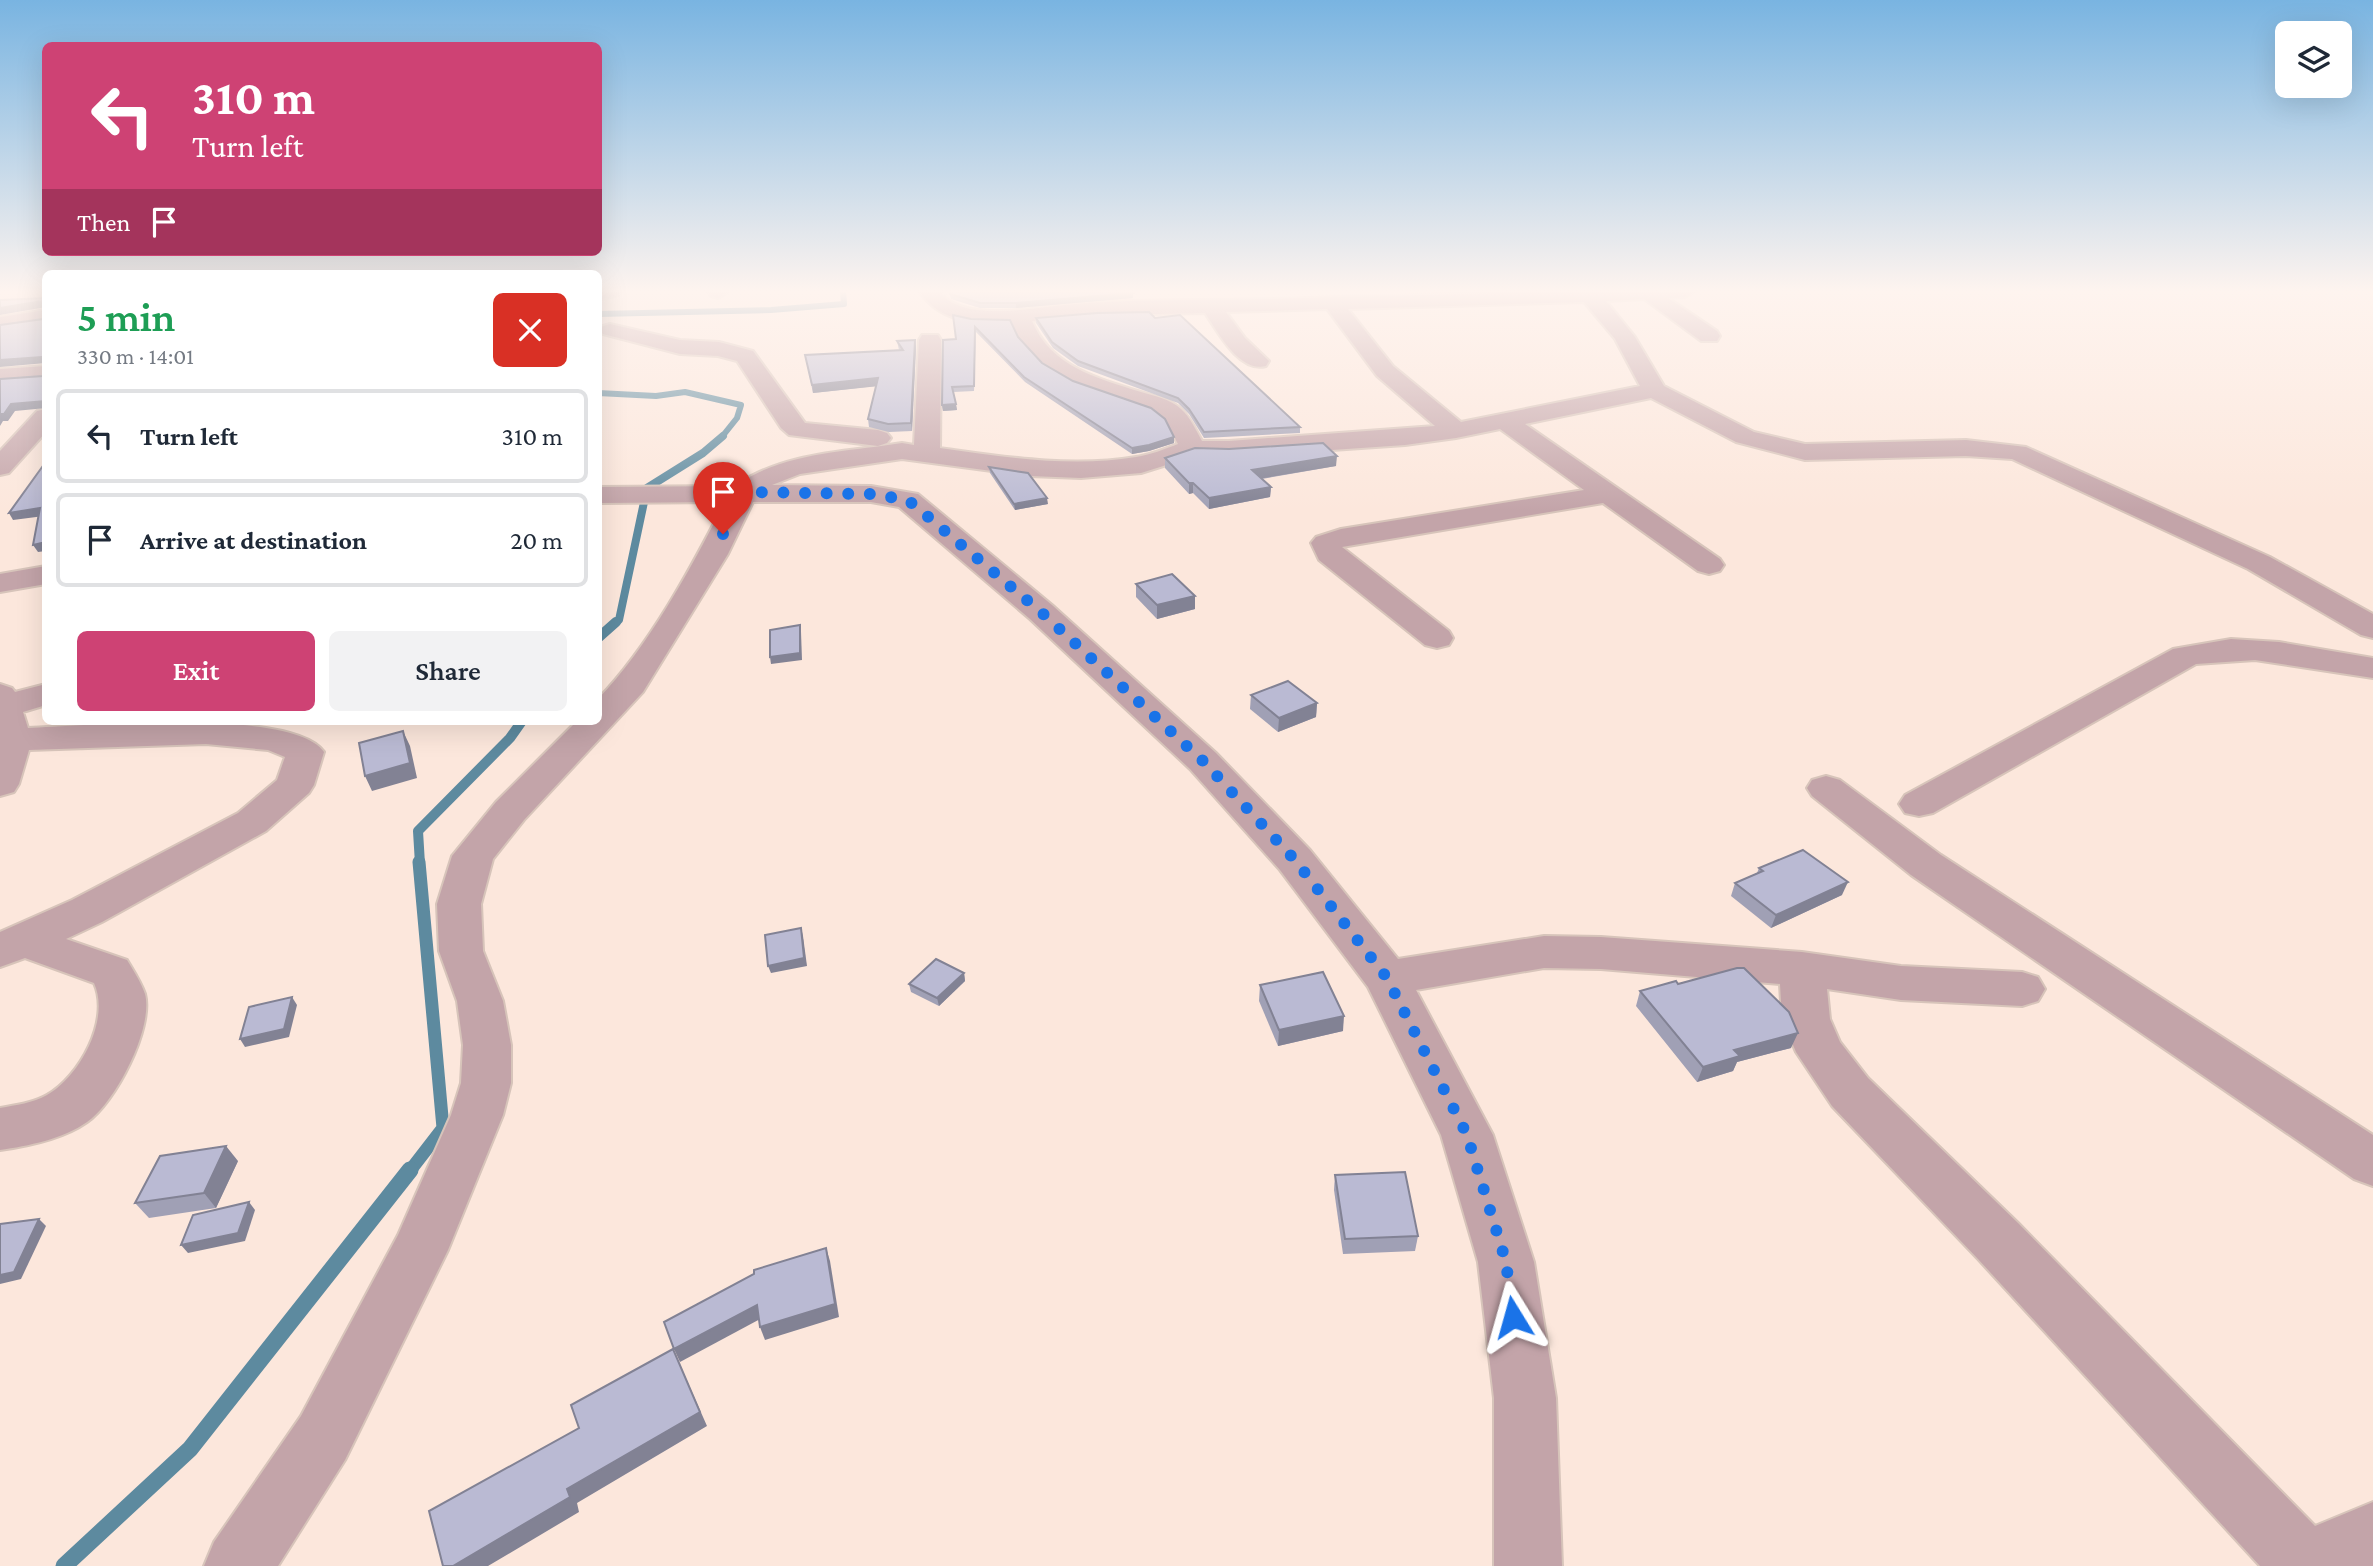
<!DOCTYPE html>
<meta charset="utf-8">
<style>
body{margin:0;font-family:"Crimson Pro",serif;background:#f2f2f3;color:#1f2937;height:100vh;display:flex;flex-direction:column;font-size:26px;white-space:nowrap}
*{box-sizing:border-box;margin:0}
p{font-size:23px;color:#747a83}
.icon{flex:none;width:38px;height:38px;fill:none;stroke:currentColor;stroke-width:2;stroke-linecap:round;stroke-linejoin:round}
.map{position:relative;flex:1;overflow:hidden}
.drawer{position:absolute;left:42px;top:270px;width:560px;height:455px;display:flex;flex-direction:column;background:#fff;border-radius:10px;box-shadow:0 7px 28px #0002}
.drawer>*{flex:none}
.top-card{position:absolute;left:42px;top:42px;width:560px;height:214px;border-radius:10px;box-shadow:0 7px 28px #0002;background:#ce4274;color:#fff;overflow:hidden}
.fabs{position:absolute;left:2275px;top:21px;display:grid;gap:14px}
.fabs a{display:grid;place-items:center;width:77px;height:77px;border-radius:10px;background:#fff;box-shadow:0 7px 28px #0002;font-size:35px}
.pin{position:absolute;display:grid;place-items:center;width:60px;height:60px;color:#fff;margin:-72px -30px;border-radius:50% 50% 50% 0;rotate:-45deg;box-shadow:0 0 7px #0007}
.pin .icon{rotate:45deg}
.me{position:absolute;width:77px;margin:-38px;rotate:352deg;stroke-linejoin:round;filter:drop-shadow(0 0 5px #0008)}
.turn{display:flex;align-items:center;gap:24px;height:147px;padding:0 35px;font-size:32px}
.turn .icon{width:91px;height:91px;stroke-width:2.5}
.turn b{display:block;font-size:49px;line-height:60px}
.then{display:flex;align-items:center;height:66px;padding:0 35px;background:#0003;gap:14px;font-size:26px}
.round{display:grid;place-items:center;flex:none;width:74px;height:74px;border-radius:10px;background:#f2f2f3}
.summary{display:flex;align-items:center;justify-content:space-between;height:119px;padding:0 35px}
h1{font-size:42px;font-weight:600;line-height:52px;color:#1e9e55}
.cta{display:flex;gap:14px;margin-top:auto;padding:14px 35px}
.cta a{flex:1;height:80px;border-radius:10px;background:#ce4274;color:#fff;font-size:28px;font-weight:600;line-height:80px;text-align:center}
.cta a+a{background:#f2f2f3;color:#1f2937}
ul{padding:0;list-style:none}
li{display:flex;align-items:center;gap:21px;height:94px;margin:0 14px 10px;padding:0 21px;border:4px solid #e0e1e3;border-radius:10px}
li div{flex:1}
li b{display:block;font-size:26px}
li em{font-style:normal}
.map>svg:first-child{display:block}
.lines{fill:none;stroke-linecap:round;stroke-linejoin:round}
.stream-far4{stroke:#5d8a9f;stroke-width:6}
.stream-far3{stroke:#5d8a9f;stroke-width:8}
.stream-far2{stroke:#5d8a9f;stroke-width:10}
.stream-far1{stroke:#5d8a9f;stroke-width:13}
.stream{stroke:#5d8a9f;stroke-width:17}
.minor-casing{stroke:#d7c4ba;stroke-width:4}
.minor{fill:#c3a4a9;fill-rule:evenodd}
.wall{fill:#a0a0b5}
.shaded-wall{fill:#828294}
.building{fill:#babad3;stroke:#828294;stroke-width:2}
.route{stroke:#1a73e8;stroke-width:12;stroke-dasharray:0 21.6}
</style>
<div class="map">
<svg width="2373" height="1566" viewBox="0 0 2373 1566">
<rect width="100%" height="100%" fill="#fce7dc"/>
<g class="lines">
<g class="stream-far4">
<polyline points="598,314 771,310 844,304 843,291"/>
<polyline points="598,393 656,396 685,392 741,405 737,418 721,438"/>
</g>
<polyline class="stream-far3" points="614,624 619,620 647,488 703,453 723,436"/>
<g class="stream-far2">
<polyline points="598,638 616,622"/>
<polyline points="420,864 418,831 510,738 522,721"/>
</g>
<polyline class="stream-far1" points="409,1172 443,1128 419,862"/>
<polyline class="stream" points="64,1566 190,1449 410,1170"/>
<g class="minor-casing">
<g id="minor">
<polygon points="598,291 621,291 618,295 598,300"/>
<polygon points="707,291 727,291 728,292 718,298 711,296"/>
<path d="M919,291H939C961,323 1032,308 1065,305C1133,298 1203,301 1271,299C1412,295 1553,291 1695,291L1685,297L1668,298L1717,331L1720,336L1717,341H1701L1644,299L1606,301L1635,337L1664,386L1754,432L1805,444L1966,440L2026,447L2270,557L2373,614V638L2361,635L2248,569L2012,459L1966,456L1805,460L1736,442L1651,398L1525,424L1720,559L1724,565L1720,571L1709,574L1698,571L1603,503L1342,547L1449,631L1453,638L1449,645L1437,648L1425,645L1319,560L1311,543L1316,537L1341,529L1584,490L1500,429L1456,438L1405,445L1229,457L1195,456L1141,473L1081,478L1030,476L902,459L800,474L772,485L871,486L918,494L1052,605L1216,753L1310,850L1398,959L1544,936L1601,937L1802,952L1901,966L2022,972L2038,977L2045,989L2038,1001L2022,1006L1901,1000L1827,989L1830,1019L1840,1042L1868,1078L2018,1223L2315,1526L2373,1502V1566H2260L1978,1259L1832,1106L1796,1052L1782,1019L1780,984L1601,969L1544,968L1416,990L1493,1135L1534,1262L1556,1398L1562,1566H1494V1398L1478,1262L1441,1135L1368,987L1280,870L1190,769L1030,619L899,507L871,502H753L728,554L643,692L524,820L493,859L481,904L483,951L503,1001L511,1045V1083L503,1115L448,1250L345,1460L278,1566H204L214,1542L301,1416L398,1235L451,1115L461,1083L463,1045L457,1001L439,951L437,904L452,856L496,802L577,721H598V699C650,645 691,568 725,502L598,503V487L735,486C783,452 846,452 902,443L914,445L919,340L922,335H938L941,340L940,448C1005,457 1071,468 1136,457C1150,455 1165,449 1178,444C1174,437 1171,427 1165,421C1156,410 1140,407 1127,402C1078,387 1032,374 1012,323C975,322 942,325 919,291ZM1584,302L1615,339L1640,386L1461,422L1393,366L1348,309ZM1327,309L1377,376L1435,426L1229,441H1202C1196,430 1190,417 1181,409C1170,399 1155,396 1141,392C1097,378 1051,367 1032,321L1097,315L1205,313C1218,332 1239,373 1266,366L1269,361L1245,338L1226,312Z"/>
<polygon points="46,310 46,322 0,329 0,317"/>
<polygon points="610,324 680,340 719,342 753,351 805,423 878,430 887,433 891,438 887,443 878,446 789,435 781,428 737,361 718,356 680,354 603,334 599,330 603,326"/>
<polygon points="46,366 46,380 0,383 0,369"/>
<polygon points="46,409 46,432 9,473 0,475 0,451 37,411"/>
<polygon points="46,566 46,584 0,592 0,574"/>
<polygon points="2231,639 2279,642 2373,658 2373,678 2255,660 2196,664 1933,813 1919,816 1905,813 1899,804 1905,795 2173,649"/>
<path d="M0,684L12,688L15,692L46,684V705L23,712L28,728C83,726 293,707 324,752L314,785L309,793L266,831L102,922L66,939L127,960C133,970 141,982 145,994C154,1028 115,1103 87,1122C63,1139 28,1146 0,1150V1108C16,1105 33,1103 47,1095C79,1077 111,1020 94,983L25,958L0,967V932L72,900L238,813L277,780L285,757L268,750L206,744L29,750L19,784L14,792L0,796Z"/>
<polygon points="1826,776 1840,780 1941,855 2373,1135 2373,1186 2354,1179 1911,875 1812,796 1807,788 1812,780"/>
</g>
</g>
<use href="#minor" class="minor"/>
</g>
<g class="wall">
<polygon points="949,291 1133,298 1016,308 980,308 951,299"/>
<polygon points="953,315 1018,337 1042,363 1174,437 1174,443 1149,451 1132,454 1025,382 976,332 974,391 953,392 957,410 943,411 942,405 956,339"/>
<polygon points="1036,318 1155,318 1300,427 1300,433 1204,438 1189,414 1178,403 1078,366 1053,348 1036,323"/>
<polygon points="915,340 916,347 912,431 889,432 869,427 868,419 876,386 813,393 805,355 899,350 897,341"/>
<polygon points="1165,458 1336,466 1262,479 1271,487 1270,497 1209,509 1193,493 1189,494 1165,468"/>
<polygon points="989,467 1048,504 1015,510 990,473"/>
<polygon points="1136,584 1195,596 1195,609 1157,619 1136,597"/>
<polygon points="1251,695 1317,703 1316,717 1278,732 1250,709"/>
<polygon points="1759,868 1842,895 1771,928 1731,896 1735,883 1757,873"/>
<polygon points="964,973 965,981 939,1006 911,992 909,984"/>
<polygon points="1678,984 1791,1048 1737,1062 1733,1071 1697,1082 1636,1006 1640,991"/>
<polygon points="1260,985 1343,1031 1278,1046 1259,1001"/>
<polygon points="238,1161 216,1208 149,1218 135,1203"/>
<polygon points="1335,1175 1418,1236 1415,1251 1343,1254 1334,1190"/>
</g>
<g class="shaded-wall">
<polygon points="1133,293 1133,298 1016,308 1016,303"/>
<polygon points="42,301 46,307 0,315 0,308"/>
<polygon points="915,340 916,347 912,431 911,423"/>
<polygon points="42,357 46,363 0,367 0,360"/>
<polygon points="878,378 879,386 813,393 812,385"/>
<polygon points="46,401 46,408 15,411 8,421 3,421 0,426 0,414 11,404"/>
<polygon points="956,404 957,410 943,411 942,405"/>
<polygon points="1174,437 1174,443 1149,451 1132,454 1132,448"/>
<polygon points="1337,456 1336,466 1252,480 1252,470"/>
<polygon points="1189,483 1193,483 1193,493 1189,494"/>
<polygon points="1271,487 1270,497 1209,509 1209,498"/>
<polygon points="1047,498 1048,504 1015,510 1014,504"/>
<polygon points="40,508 44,516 13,520 9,513"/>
<polygon points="46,542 46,551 38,552 33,545"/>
<polygon points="1195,596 1195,609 1157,619 1157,605"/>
<polygon points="800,625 801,632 802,660 771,664 770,657"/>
<polygon points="1317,703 1316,717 1278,732 1279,718"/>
<polygon points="403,731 410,746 417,778 372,791 365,776"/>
<polygon points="1848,882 1842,895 1771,928 1776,915"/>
<polygon points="801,928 803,936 807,966 771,973 768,966"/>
<polygon points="964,973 965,981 939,1006 937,998"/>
<polygon points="292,997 297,1005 289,1037 245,1047 240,1039"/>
<polygon points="1344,1016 1343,1031 1278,1046 1279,1030"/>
<polygon points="1798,1033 1791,1048 1737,1062 1733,1071 1697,1082 1703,1067 1734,1050"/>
<polygon points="226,1146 238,1161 216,1208 204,1193"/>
<polygon points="249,1202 255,1210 245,1241 188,1253 181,1245"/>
<polygon points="39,1219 46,1226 21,1279 0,1284 0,1275"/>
<polygon points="826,1248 830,1261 839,1317 765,1340 760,1327"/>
<polygon points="757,1305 762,1318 680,1362 674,1349"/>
<polygon points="673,1349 707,1426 577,1503 579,1512 488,1566 453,1566 567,1489"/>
</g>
<g class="building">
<polygon points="950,291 1131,291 1133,293 1016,303 980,303 950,294"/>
<polygon points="46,298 46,401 11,404 4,414 0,414 0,379 43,376 45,373 45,360 42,357 0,360 0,325 43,319 45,316 45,304 42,301 0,308 0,300"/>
<polygon points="1149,312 1155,318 1180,315 1300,427 1204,432 1189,409 1178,398 1078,361 1052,342 1036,318 1097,313"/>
<polygon points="953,315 971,319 1010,320 1018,337 1042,363 1073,381 1151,408 1165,419 1174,437 1149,445 1132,448 1024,377 975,327 974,386 952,387 956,404 942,405 943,340 956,339"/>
<polygon points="915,340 911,423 888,424 868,419 878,378 812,385 805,355 903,350 897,341"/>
<polygon points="1323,443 1337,456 1252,470 1271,487 1209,498 1193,483 1189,483 1165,458 1195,448 1229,449"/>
<polygon points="45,463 46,542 33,545 40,508 9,513"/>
<polygon points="989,467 1028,473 1047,498 1014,504"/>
<polygon points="1172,574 1195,596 1157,605 1136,584"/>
<polygon points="800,625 800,653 770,657 770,630"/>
<polygon points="1288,681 1317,703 1279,718 1251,695"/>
<polygon points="403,731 410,763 365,776 359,743"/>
<polygon points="1803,850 1848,882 1776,915 1735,883 1763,871 1759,868"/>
<polygon points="801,928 804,958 768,966 765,935"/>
<polygon points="936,959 964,973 937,998 909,984"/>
<polygon points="1737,968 1744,968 1789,1012 1798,1033 1734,1050 1740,1056 1703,1067 1640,991 1676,981 1678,984"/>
<polygon points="1323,972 1344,1016 1279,1030 1260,985"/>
<polygon points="292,997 284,1029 240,1039 249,1007"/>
<polygon points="226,1146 204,1193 135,1203 160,1156"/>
<polygon points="1405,1172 1418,1236 1345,1239 1335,1175"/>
<polygon points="249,1202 238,1233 181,1245 193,1215"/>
<polygon points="39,1219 14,1272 0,1275 0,1224"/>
<polygon points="826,1248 835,1304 760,1327 757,1305 674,1349 664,1322 754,1274 754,1270"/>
<polygon points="673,1349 700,1412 567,1489 570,1497 453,1566 443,1566 429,1511 579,1428 571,1405"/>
</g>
<linearGradient id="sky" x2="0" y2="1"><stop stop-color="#79b4e1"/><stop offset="0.57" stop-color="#fef4ef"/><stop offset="1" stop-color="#fef4ef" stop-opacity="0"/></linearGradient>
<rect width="2373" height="511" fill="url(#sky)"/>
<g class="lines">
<polyline class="route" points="723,534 744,492 871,494 908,500 1041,612 1203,761 1295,860 1387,978 1467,1135 1506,1262 1513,1317"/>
</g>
</svg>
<div class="fabs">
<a><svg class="icon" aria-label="layers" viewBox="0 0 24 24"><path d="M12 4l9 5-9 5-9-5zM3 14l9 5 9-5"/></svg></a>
</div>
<div class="pin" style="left:723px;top:534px;background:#d93025"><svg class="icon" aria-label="arrive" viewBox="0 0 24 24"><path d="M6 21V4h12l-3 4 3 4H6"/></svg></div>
<svg class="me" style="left:1513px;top:1317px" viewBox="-20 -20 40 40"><path d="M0-17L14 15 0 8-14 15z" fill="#1a73e8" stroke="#fff" stroke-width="4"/></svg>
<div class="top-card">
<div class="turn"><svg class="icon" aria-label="left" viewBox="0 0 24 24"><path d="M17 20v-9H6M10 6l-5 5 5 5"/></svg><div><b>310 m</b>Turn left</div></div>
<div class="then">Then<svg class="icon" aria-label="arrive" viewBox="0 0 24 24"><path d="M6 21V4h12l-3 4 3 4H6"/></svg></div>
</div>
<section class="drawer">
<div class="summary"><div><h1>5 min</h1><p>330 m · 14:01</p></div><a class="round" style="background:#d93025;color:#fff"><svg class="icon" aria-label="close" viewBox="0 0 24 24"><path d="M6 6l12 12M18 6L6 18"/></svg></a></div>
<ul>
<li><svg class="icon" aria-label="left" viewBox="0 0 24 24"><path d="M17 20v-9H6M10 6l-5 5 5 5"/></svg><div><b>Turn left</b></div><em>310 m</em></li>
<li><svg class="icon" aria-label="arrive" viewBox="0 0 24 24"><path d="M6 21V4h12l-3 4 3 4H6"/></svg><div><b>Arrive at destination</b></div><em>20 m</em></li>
</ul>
<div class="cta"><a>Exit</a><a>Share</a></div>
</section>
</div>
